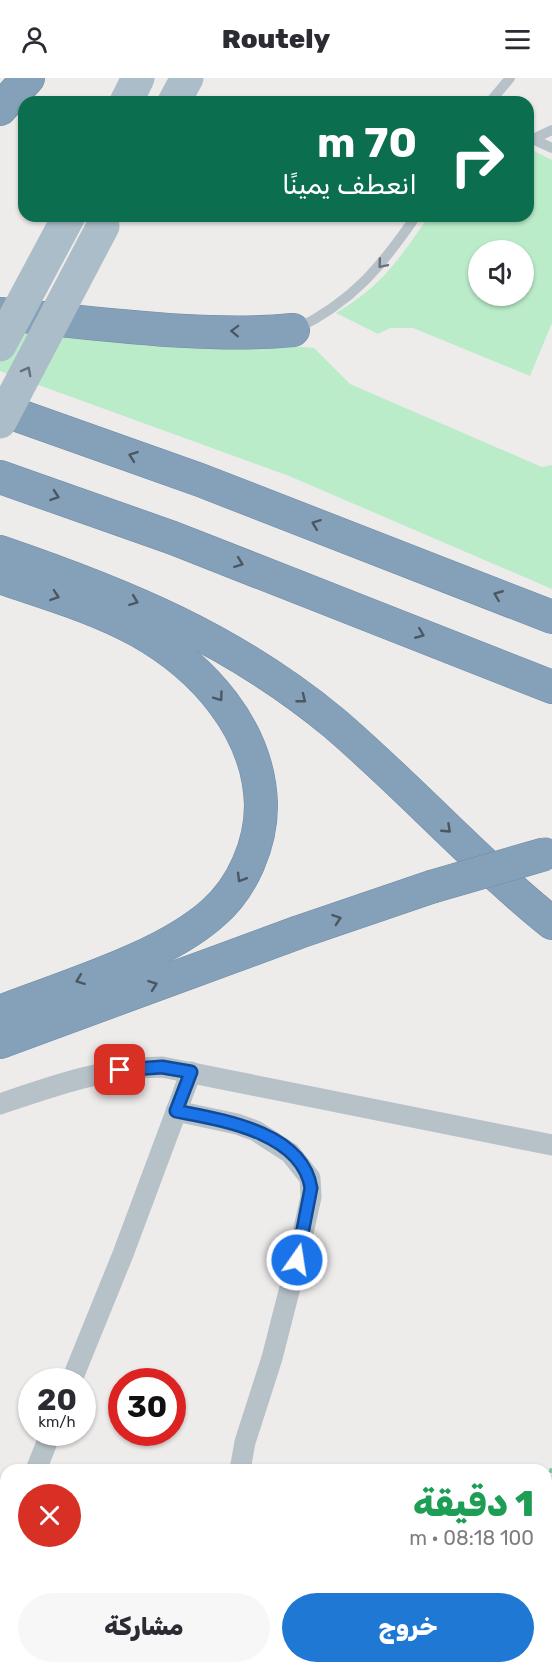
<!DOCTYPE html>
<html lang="ar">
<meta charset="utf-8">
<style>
body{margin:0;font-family:Rubik,"Noto Sans Arabic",sans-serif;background:#f7f7f7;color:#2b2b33;direction:rtl;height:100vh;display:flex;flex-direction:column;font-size:22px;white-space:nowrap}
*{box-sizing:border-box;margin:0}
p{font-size:20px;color:#7c7c81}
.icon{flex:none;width:33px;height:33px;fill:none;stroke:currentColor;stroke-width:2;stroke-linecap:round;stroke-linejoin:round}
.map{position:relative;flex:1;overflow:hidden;direction:ltr}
.panel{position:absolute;left:0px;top:1386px;width:552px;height:210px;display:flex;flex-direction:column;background:#fff;border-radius:18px 18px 0 0;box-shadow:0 2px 4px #0004;direction:rtl}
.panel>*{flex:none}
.top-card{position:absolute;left:18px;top:18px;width:516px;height:126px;border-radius:18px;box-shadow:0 2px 4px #0004;direction:rtl;background:#0b6e4f;color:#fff;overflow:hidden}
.controls{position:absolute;left:468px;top:162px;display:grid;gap:12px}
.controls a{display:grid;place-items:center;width:66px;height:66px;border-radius:50%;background:#fff;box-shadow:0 2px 4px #0004;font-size:30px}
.speed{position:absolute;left:18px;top:1290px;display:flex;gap:12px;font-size:30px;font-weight:700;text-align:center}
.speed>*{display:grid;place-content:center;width:78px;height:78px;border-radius:50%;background:#fff;box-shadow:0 2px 4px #0004;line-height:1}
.speed small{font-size:15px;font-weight:400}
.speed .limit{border:9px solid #d22;background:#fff;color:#111}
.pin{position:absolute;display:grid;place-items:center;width:51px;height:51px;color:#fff;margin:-26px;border-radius:12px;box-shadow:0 3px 9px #0006}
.me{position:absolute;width:66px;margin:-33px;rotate:13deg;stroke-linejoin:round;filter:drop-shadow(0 0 4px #0008)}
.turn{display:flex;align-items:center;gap:21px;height:126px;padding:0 18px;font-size:27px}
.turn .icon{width:78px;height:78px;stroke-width:2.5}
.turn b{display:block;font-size:42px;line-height:51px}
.round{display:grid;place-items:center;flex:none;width:63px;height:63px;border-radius:32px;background:#f7f7f7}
.overview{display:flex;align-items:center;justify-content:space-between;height:102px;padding:0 18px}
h1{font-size:36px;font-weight:800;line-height:45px;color:#1e9e55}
.button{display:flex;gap:12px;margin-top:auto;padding:12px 18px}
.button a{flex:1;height:69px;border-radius:36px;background:#1f79d4;color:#fff;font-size:24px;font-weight:800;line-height:69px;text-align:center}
.button a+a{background:#f7f7f7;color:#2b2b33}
header{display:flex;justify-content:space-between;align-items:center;height:78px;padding:0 18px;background:#fff;font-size:27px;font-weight:800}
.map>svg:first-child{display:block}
.green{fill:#baecca;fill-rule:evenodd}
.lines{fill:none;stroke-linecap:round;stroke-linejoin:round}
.motorway-casing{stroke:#708ca5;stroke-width:34}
.path{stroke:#74c899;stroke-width:4;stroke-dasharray:4.5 3;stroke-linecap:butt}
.service{stroke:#b7c1c8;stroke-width:10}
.minor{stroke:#b7c1c8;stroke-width:21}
.primary{stroke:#acbdca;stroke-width:33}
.motorway{stroke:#84a1b9;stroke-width:33}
.motorway-bridge-casing{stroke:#708ca5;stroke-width:34;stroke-linecap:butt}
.primary-bridge{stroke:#acbdca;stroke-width:33}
.motorway-bridge{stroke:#84a1b9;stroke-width:33}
.oneway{stroke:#67727a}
.oneway2{stroke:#4b5862}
.oneway3{stroke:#64717a}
.route-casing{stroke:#114b97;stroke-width:15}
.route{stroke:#1a73e8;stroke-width:10}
</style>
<header><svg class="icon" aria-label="menu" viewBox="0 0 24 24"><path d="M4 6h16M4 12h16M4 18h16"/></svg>Routely<svg class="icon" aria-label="person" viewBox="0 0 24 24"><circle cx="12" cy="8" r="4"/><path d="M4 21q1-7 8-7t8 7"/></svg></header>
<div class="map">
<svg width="552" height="1596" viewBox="0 0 552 1596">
<rect width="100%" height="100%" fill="#eeebeb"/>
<g class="green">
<path d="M528,70L552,82V245L530,298L413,250H390L378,256L336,235C382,208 399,181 429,138H528ZM478,172H524V218H478Z"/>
<polygon points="0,244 314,270 350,306 542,389 552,387 552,511 289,398 0,293"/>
</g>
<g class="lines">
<g class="motorway-casing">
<g id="motorway">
<polyline points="0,31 28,0"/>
<path d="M0,236C92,244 202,261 293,252"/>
<polyline points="0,331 200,402 552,539"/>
<polyline points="0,399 173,460 552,609"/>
<path d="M0,474C123,516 233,561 334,645C409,709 475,783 552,845"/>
<path d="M0,499C46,515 96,529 139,553C203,589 259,651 261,727C261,766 243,809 213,835C163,880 64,909 0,934"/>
<polyline points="0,964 299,854 431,809"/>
</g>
</g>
<g class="path">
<polyline points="546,1409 552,1390"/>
<polyline points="486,1596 488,1590"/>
</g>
<g class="service">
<polyline points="490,24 510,0"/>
<polyline points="528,59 552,70"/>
<polyline points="533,61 552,52"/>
<path d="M296,251C352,224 381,189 416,138"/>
</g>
<g class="minor">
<path d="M0,1026C53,1008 106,989 162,989L552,1067"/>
<polyline points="176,1033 237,1046 256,1053 290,1075 310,1100 311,1119 297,1182 272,1280 245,1364 240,1392"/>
<polyline points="71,1304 123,1176 191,994"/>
<polyline points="36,1392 51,1354"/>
<polyline points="0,1493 6,1476"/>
<polyline points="0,1566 6,1568"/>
<polyline points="269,1596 270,1590"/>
</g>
<g class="primary">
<polyline points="126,24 138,0"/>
<polyline points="174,24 187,0"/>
</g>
<use href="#motorway" class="motorway"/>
<g class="motorway-bridge-casing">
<polyline id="motorway-bridge" points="431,809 545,776"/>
</g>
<g class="primary-bridge">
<polyline points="0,267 69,138"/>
<polyline points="0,344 103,148"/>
</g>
<use href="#motorway-bridge" class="motorway-bridge"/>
</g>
<defs><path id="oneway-chevron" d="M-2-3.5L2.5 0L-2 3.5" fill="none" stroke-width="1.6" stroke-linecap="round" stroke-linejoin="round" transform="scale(1.5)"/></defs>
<use class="oneway" href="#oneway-chevron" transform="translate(382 186) rotate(130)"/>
<g class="oneway2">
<use href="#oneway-chevron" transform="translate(235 253) rotate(-178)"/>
<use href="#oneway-chevron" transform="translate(133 378) rotate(-160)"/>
<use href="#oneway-chevron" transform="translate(55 418) rotate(19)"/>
<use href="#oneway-chevron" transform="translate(316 446) rotate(-159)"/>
<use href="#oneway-chevron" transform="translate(239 485) rotate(21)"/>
<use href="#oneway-chevron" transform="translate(498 517) rotate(-158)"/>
<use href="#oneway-chevron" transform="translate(55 518) rotate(19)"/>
<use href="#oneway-chevron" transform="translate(134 523) rotate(21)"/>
<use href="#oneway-chevron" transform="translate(420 556) rotate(22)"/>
<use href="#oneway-chevron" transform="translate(219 619) rotate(54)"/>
<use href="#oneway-chevron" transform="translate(302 621) rotate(38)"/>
<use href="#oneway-chevron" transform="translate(447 751) rotate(43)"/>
<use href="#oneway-chevron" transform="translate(241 800) rotate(121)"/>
<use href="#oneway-chevron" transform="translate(337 841) rotate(-19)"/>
<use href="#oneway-chevron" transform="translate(80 902) rotate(159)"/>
<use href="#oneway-chevron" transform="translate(153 907) rotate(-20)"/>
</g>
<use class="oneway3" href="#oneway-chevron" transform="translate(27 293) rotate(-62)"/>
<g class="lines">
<g class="route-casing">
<path id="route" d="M120,992L162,989L191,994L176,1033C222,1042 302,1054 311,1110L297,1182"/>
</g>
<use href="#route" class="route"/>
</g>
</svg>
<div class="controls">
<a><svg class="icon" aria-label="sound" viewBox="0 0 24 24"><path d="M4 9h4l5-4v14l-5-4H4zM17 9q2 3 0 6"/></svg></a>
</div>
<div class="speed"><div>20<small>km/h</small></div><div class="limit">30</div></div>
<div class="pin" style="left:120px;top:992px;background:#d93025"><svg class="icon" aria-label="arrive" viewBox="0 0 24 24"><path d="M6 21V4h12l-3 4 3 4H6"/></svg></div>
<svg class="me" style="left:297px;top:1182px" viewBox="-20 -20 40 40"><circle r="17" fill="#1a73e8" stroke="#fff" stroke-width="3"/><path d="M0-11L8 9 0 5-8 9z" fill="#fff"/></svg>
<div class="top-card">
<div class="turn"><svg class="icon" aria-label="right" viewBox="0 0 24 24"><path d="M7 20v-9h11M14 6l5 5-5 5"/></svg><div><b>70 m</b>انعطف يمينًا</div></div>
</div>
<section class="panel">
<div class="overview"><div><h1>1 دقيقة</h1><p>100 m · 08:18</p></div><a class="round" style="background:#d93025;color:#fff"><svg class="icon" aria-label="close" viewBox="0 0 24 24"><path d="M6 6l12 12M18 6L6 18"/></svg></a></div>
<div class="button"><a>خروج</a><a>مشاركة</a></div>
</section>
</div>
